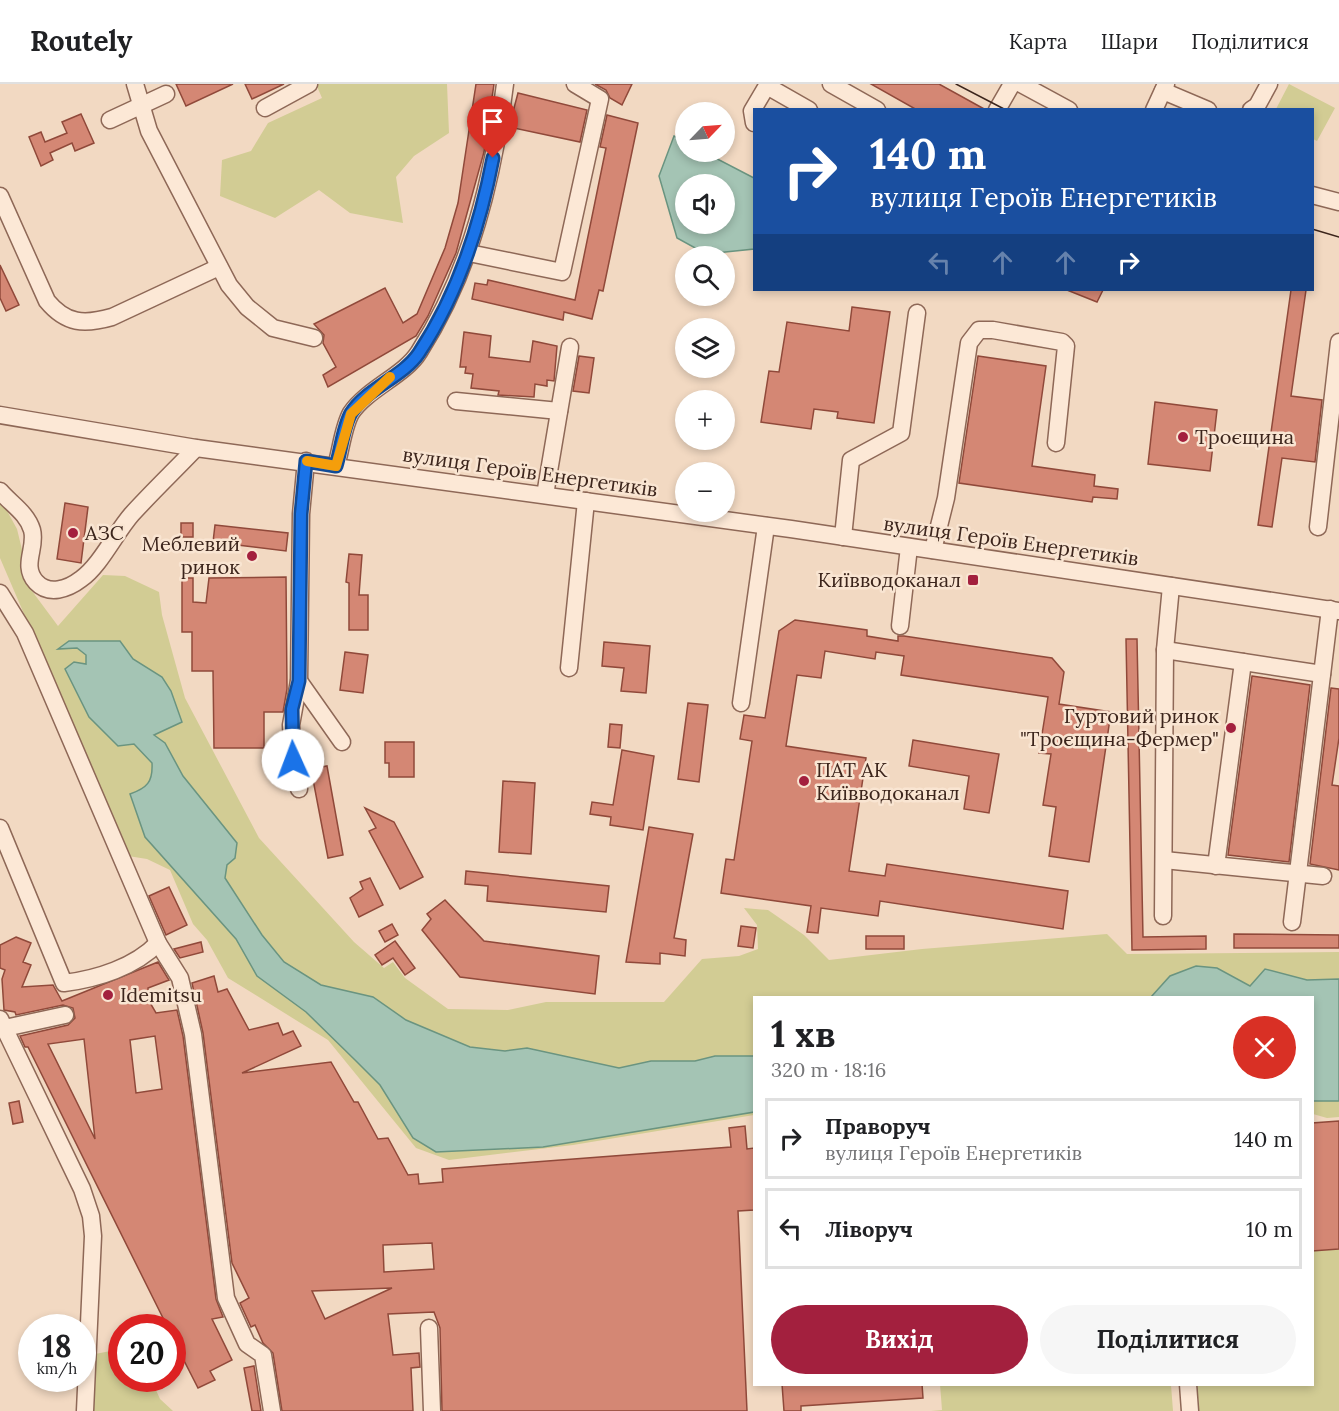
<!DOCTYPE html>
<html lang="uk">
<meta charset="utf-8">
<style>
body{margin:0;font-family:Lora,serif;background:#f6f6f6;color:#202124;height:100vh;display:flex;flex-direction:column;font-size:22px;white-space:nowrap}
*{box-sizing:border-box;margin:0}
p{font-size:20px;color:#757577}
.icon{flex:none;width:33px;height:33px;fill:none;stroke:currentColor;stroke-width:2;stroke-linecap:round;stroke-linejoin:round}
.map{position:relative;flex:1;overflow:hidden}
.drawer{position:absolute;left:753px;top:912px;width:561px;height:390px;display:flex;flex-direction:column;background:#fff;border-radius:0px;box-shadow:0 3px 9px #0003}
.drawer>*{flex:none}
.guide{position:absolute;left:753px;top:24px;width:561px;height:183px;border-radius:0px;box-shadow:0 3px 9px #0003;background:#1a4fa0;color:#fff;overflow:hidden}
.needle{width:39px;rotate:65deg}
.controls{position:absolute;left:675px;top:18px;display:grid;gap:12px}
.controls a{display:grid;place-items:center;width:60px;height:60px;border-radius:50%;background:#fff;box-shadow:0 3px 9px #0003;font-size:30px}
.speed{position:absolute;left:18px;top:1230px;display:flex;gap:12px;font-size:30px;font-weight:700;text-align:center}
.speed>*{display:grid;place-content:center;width:78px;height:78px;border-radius:50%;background:#fff;box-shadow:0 3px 9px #0003;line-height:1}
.speed small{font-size:15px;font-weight:400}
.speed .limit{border:9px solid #d22;background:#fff;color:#111}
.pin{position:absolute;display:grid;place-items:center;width:51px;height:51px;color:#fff;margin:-62px -26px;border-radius:50% 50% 50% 0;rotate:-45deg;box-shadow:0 0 6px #0007}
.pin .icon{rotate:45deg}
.me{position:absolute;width:66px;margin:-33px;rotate:358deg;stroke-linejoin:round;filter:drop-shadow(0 0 4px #0008)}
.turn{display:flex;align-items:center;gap:21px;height:126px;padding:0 18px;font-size:27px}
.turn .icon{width:78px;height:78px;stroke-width:2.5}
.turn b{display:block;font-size:42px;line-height:51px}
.lanes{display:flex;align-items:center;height:57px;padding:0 18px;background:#0003;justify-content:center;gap:30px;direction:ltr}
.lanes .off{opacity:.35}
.round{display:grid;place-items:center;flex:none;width:63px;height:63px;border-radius:32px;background:#f6f6f6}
.head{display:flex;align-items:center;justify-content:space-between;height:102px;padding:0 18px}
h1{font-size:36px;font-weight:700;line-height:45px}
.button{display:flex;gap:12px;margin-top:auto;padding:12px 18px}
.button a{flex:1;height:69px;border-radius:36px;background:#a3203e;color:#fff;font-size:24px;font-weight:700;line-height:69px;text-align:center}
.button a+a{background:#f6f6f6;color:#202124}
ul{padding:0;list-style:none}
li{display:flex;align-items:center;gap:18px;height:81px;margin:0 12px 9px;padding:0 6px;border:3px solid #e0e0e0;border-radius:0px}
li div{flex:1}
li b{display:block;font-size:22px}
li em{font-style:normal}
header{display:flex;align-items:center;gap:36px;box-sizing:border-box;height:84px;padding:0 30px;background:#fff;border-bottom:2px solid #e0e0e0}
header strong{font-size:28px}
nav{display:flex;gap:33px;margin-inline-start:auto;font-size:21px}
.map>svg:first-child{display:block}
.green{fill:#d2cc94}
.water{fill:#a4c4b4;stroke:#6a9480;stroke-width:1.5;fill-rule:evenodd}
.building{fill:#d48774;stroke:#90493a;stroke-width:1.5;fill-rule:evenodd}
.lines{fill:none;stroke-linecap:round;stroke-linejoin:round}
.minor-casing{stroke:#8e6857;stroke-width:19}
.minor{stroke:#fce8d6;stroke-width:16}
.tram{stroke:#3c251c;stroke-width:1.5}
.route-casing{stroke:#114b97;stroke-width:15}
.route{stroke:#1a73e8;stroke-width:10}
.slow{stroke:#f59e0b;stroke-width:10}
.poi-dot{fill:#a3203e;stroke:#f9e5d2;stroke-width:2}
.labels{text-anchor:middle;stroke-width:5;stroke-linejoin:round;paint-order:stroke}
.poi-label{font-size:20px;fill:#3c251c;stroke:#f9e5d2;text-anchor:start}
.street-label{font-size:20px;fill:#3c251c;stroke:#f9e5d2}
</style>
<header>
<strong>Routely</strong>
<nav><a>Карта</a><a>Шари</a><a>Поділитися</a></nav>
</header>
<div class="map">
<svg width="1339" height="1327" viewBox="0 0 1339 1327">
<rect width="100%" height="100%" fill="#f2d9c2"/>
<g class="green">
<polygon points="316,0 447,0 449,49 414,72 396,93 403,139 350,129 319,106 275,134 220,112 222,76 251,67 268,39 322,14"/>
<polygon points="1289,0 1335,24 1317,57 1313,55 1312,26 1276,25"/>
<polygon points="0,414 17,445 32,507 58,542 103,491 125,492 159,508 162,531 185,614 259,754 354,858 384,884 393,878 405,894 448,925 508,926 546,918 664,918 702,875 739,872 758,865 757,841 744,824 768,826 804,851 829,876 922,865 1107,850 1127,870 1339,868 1339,1033 1327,1034 1313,1030 1312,914 754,914 754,1031 573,1061 449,1076 416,1064 328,956 228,894 207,856 193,840 170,786 147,775 128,772 0,474"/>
<polygon points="1339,1165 1339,1327 1199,1327 1197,1301 1312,1300 1313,1167"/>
<polygon points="121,1265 122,1294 151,1295 160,1315 173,1327 91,1327 95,1270"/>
<polygon points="940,1300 1171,1301 1173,1327 931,1327 942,1326"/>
</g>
<g class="water">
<path d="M674,52L685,58L686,68H704L754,94V165L706,170L677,154L659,92ZM686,100H724V140H686Z"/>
<path d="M69,557H120L133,575L162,593L171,607L182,638L154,651L165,659L183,692L237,759L235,774L227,781L225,794L262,851L284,878L321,901L373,913L406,936L470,963L505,967L527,964L619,984L651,977H695L715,972H754V1028L543,1063L436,1068L413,1054L380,1001L354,975L306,928L257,892L236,855L145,753L130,710C147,704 153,698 152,679L134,660L118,662L89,633L65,585L74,578L86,580V571L77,564L58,565Z"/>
<polygon points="1196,882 1217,884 1250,902 1265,885 1307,896 1339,895 1339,1017 1313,1017 1312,914 1151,913 1170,892"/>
</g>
<g class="building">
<polygon points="176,0 233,0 186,22"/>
<polygon points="245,0 284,0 252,15"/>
<polygon points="476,0 494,0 484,68 456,169 428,232 416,252 328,303 323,291 336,283 323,259 324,251 314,240 385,204 403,239 417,230 445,164 458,119"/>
<polygon points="595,0 632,0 622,21 610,14 606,6"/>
<polygon points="871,0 939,0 986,26 917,26"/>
<polygon points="518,9 587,26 580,58 509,43"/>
<polygon points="81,30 94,59 75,67 72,59 50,69 53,76 41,82 29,53 41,48 45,58 67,49 62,38"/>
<polygon points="607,31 638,39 603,207 599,206 592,235 564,228 563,236 472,215 475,199 487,201 488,196 575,216 606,64 600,63"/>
<polygon points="0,181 19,221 6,227 0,214"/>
<polygon points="1067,206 1103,206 1097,218"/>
<polygon points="1291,206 1306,206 1291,312 1322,316 1315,378 1282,374 1272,443 1258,441"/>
<polygon points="852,223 890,228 874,339 837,334 838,328 814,325 811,345 761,338 769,287 779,288 787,238 849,247"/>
<polygon points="464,248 491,252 489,273 530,278 533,257 557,262 554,297 547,296 547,302 535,300 534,313 498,311 499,307 471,304 473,290 465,289 466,283 460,283"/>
<polygon points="579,272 594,274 589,309 573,307"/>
<polygon points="978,272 1046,282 1032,382 1095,391 1094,402 1118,405 1117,415 1093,413 1092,418 959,399"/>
<polygon points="1155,318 1217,326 1210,387 1148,380"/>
<polygon points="65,419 88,423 81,479 57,475"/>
<rect x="181" y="439" width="12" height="14"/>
<polygon points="215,441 288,449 286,467 213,458"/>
<polygon points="349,470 362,471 359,511 368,511 368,546 349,546 349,499 346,498"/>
<polygon points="286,493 287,605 283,628 264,628 264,664 214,664 213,587 192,587 192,548 182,548 182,494 193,494 193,518 206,519 209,494"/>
<polygon points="795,536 867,546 867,552 898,557 898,552 904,552 1052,574 1064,588 1059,620 1111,628 1089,778 1049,772 1056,723 1043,721 1051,670 1039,669 1048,613 901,591 904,572 876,568 875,575 825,567 821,594 797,591 786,662 866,674 849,787 885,792 887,780 1068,807 1063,845 880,817 878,832 821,824 818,849 807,848 811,822 721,809 726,775 734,776 752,657 740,655 744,631 765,634 779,547"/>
<polygon points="1126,555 1137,555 1143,853 1206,852 1206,865 1132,866"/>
<polygon points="604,558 650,562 646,609 621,607 624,584 602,582"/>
<polygon points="345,568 368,571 363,609 340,606"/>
<polygon points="1252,592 1310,601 1289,778 1228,771"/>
<polygon points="1331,604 1339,605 1339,654 1332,701 1339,702 1339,786 1310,780"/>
<polygon points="688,619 708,621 699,698 678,695"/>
<polygon points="610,640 622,641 620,664 608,663"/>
<polygon points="913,656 999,670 989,729 964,725 969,692 909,682"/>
<polygon points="385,658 414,658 414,693 389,693 389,679 385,679"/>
<polygon points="622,666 654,672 643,746 610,741 611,733 590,730 592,718 613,721"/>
<polygon points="327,682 343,771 328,774 311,685"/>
<polygon points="503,697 535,699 531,770 499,768"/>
<polygon points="365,724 394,738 423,793 400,805 369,747 376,744"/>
<polygon points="649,743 693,750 674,854 686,856 685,872 660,869 660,880 626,878"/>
<polygon points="466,787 609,802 606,828 487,817 488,802 465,800"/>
<polygon points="370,794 383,821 359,833 350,814 363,805 360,798"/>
<polygon points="169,803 187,841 166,851 149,812"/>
<polygon points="445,816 484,857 599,872 595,910 460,893 422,846 431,835 427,830"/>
<polygon points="392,840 398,851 385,858 379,847"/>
<polygon points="741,842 756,844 753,864 738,862"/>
<polygon points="1234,850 1339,851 1339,864 1234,864"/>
<rect x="866" y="852" width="38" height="13"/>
<path d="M16,853L31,859L23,878L31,881L22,903L53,901L62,917L158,878L169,896L148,904L149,917L156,929L177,926L183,952L216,1215L223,1233L212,1235L232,1276L210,1287L215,1296L198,1304L172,1253V1244H168L28,963H25L20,952L68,941L75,934L73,924L63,921L16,931L15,928L4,926L2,895L5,886L0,884V861ZM155,952L162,1005L136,1009L130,956ZM84,955L95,1055L48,960Z"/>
<polygon points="395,857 415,884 405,891 393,874 382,881 375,871"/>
<polygon points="201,858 203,868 180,874 174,865"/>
<path d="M214,892L218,908L227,905L249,946L278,939L283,951L293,947L301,962L242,989L331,978L354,1018H358L378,1055L388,1054L408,1091L418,1090L419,1100L443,1098L442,1085L731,1063L729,1044L745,1042L747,1065L754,1064V1126L738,1127L747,1327H442L440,1244L434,1228L388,1230L393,1271L419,1269L420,1283L411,1284L413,1327H282L273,1269L263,1259L255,1241L251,1243L240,1219L249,1214L232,1179L203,949L192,899ZM432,1159L434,1185L384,1188L383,1161ZM392,1204L325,1235L312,1207Z"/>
<polygon points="19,1017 23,1038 13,1040 9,1019"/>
<polygon points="1339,1037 1339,1165 1312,1167 1312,1039"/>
<polygon points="254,1282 261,1327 252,1327 244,1284"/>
<polygon points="782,1300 922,1300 923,1314 801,1322 801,1327 784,1327"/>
</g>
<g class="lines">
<g class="minor-casing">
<g id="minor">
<polyline points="135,0 149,47 229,201 247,223 273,244 314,254"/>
<polyline points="831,0 877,26"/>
<polyline points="1021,0 1069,26"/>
<polyline points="767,2 809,26"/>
<polyline points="1163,7 1208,26"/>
<polyline points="265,24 309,0"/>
<polyline points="997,26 1012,0"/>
<polyline points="1154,26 1166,0"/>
<polyline points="1251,26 1257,22 1269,0"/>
<polyline points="110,36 166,10"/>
<polyline points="754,39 752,27 768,0"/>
<polyline points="1312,111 1339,118"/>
<path d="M0,112L47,217C66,240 84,241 112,233L219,183"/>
<polyline points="469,169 562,188 600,15 575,0"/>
<polyline points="456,317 559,327"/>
<polyline points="0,331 196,364 791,445 1339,527"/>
<path d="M336,382C341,366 343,343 351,329C367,305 405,291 419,268C471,187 493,94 505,0"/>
<path d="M0,407C11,420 27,429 32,446C37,464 21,481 36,498C49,512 68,505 81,495C100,482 116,448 132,430C153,407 175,386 196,364"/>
<polyline points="545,411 570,263"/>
<polyline points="1318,443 1339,258"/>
<polyline points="843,453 851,376 901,349 917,229"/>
<polyline points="933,466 946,414 969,259 979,246 993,246 1062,258 1066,262 1056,359"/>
<polyline points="0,509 25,549 158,859 180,894 193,950 226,1214 247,1260 263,1271 272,1327"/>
<polyline points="900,542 909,463"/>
<polyline points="1165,566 1322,590"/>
<polyline points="569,584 586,417"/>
<polyline points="299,597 342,658"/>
<polyline points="741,619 766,442"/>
<polyline points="299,705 293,676 291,641 299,597 301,430 306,377"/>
<path d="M0,744L64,899C97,895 135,883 158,859"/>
<polyline points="1164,776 1323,792"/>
<polyline points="1216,782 1243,578"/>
<polyline points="1163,832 1165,566 1171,502"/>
<polyline points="1292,838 1330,525"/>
<polyline points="0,935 82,1105 91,1132 93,1152 85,1327"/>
<polyline points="5,944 65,931"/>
<polyline points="429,1244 432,1327"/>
<polyline points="1188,1300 1190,1327"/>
</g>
</g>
<use href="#minor" class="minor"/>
<g class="tram">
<polyline points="956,0 1006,26"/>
<polyline points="1312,145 1339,153"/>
</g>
</g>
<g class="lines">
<g class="route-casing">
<path id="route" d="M293,676L292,625L299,597L301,430L306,377L336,382C341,366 343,343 351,329C367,304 403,293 419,269C458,210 480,142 493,74"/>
</g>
<use href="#route" class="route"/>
<polyline class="slow" points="307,377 336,382 351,330 390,293"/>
</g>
<g class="poi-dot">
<circle cx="1183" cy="353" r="6"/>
<circle cx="73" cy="449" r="6"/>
<circle cx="252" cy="472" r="6"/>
<rect x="967" y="490" width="12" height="12" rx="3"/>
<circle cx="1231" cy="644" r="6"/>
<circle cx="804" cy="697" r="6"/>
<circle cx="108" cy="911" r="6"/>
</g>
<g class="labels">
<g class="poi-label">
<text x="1195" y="360">Троєщина</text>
<text x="85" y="456">АЗС</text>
<text x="240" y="467" text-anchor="end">Меблевий<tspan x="240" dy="23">ринок</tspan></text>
<text x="961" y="503" text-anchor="end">Київводоканал</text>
<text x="1219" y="639" text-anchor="end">Гуртовий ринок<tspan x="1219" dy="23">"Троєщина-Фермер"</tspan></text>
<text x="816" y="693">ПАТ АК<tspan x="816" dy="23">Київводоканал</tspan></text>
<text x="120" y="918">Idemitsu</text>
</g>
<g class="street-label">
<text transform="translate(530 388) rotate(8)" y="7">вулиця Героїв Енергетиків</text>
<text transform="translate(1011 457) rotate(8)" y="7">вулиця Героїв Енергетиків</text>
</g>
</g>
</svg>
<div class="controls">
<a><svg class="needle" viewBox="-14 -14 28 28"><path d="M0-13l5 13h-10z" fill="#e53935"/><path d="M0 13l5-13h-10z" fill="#757577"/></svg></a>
<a><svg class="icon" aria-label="sound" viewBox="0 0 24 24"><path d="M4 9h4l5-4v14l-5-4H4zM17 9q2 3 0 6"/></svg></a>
<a><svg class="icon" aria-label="search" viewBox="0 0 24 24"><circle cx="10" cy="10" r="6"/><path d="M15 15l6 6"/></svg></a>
<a><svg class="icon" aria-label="layers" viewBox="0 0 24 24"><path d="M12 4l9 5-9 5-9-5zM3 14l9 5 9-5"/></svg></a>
<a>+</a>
<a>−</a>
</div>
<div class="speed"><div>18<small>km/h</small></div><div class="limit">20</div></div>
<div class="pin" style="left:493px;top:74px;background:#d93025"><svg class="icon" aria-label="arrive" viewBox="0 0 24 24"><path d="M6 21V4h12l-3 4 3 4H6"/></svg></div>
<svg class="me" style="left:293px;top:676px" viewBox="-20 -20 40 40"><circle r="19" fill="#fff"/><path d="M0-13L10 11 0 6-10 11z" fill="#1a73e8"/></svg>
<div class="guide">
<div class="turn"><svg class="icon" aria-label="right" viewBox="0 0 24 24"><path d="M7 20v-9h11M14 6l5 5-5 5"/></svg><div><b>140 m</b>вулиця Героїв Енергетиків</div></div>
<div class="lanes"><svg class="icon off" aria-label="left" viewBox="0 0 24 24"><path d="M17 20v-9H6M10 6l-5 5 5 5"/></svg><svg class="icon off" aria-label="ahead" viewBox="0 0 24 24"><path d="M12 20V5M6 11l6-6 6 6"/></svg><svg class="icon off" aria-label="ahead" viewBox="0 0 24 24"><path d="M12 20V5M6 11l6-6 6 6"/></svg><svg class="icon" aria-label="right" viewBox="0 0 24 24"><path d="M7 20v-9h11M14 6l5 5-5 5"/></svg></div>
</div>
<section class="drawer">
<div class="head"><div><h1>1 хв</h1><p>320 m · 18:16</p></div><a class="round" style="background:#d93025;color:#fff"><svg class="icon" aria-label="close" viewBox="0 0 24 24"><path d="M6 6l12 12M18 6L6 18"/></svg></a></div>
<ul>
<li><svg class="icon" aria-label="right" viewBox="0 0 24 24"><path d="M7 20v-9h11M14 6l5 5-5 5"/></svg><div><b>Праворуч</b><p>вулиця Героїв Енергетиків</p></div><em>140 m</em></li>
<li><svg class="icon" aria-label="left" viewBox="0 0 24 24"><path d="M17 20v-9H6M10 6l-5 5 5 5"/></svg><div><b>Ліворуч</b></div><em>10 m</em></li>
</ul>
<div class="button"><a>Вихід</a><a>Поділитися</a></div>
</section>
</div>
